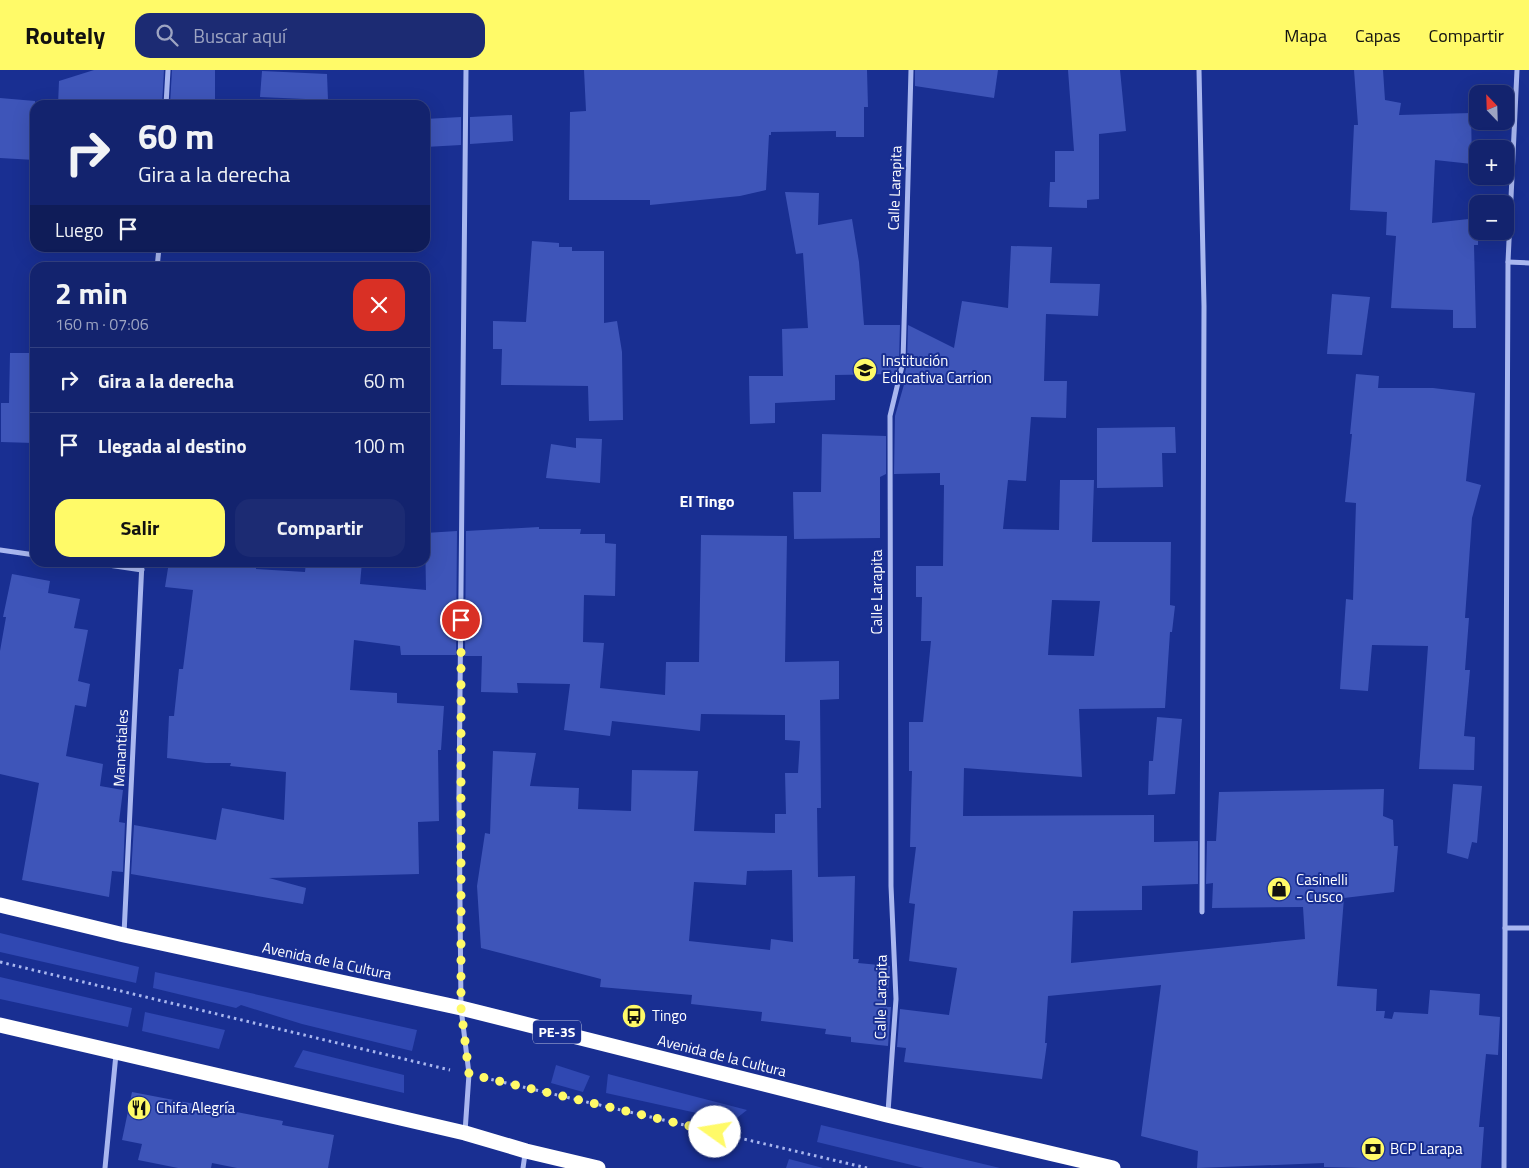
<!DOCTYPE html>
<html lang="es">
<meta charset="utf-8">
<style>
body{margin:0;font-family:"Titillium Web",sans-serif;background:#1c2b73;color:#f1f3f6;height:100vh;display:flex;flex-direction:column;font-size:19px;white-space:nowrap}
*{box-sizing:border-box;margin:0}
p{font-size:16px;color:#9da4c2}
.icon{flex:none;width:28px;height:28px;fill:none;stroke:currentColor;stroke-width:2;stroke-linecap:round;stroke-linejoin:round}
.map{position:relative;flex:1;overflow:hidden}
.side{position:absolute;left:30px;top:192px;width:400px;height:305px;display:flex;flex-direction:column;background:#13236e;border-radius:15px;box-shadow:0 5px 20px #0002,0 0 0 1px #324081}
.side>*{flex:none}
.banner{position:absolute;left:30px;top:30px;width:400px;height:152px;border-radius:15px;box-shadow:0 5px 20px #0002,0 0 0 1px #324081;background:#13236e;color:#f1f3f6;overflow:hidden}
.needle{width:32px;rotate:337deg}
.fabs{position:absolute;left:1469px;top:15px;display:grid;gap:10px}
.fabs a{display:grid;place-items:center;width:45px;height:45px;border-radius:10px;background:#13236e;box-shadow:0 5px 20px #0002,0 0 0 1px #324081;font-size:25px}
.pin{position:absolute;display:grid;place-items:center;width:42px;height:42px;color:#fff;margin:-21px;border:2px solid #fff;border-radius:50%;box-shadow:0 1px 5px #0007}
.me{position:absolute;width:55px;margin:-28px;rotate:283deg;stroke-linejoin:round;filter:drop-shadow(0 0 4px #0008)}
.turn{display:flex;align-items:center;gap:18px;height:105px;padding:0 25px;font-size:22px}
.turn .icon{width:65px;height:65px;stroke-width:2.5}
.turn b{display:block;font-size:35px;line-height:42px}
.then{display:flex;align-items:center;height:48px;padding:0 25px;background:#0003;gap:10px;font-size:19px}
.round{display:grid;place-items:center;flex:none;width:52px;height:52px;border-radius:15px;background:#1c2b73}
.headline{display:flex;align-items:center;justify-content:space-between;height:85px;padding:0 25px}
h1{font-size:30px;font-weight:700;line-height:38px}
.primary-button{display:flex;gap:10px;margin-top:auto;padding:10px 25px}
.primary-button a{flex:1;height:58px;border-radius:15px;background:#fffa68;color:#111;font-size:20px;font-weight:700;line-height:58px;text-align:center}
.primary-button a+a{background:#1c2b73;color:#f1f3f6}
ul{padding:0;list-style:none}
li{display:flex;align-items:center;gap:15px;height:65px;padding:0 25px;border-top:1px solid #324081}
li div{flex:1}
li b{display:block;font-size:19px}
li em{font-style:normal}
header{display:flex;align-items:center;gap:30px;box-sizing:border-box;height:70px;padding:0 25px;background:#fffa68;color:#111}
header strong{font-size:24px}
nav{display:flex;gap:28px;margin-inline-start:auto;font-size:18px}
.search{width:350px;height:45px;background:#1c2b73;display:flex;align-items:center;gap:12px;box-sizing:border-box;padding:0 18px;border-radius:15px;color:#9da4c2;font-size:19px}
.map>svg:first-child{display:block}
.green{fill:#3048b2}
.building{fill:#3e55b9;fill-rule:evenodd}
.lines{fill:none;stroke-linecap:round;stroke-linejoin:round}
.path{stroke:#a9b7ef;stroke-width:3;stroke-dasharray:2.5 4;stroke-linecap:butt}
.street{stroke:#a9b7ef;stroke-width:5}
.highway{stroke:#fff;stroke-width:15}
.route{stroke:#fffa68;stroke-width:9;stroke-dasharray:0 16.2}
.labels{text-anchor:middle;stroke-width:4;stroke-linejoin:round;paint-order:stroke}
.shield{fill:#192f92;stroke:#bac1de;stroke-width:1}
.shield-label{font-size:14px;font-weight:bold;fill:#fff}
.street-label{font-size:15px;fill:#fff;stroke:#192f92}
.poi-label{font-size:15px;fill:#fff;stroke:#192f92;text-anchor:start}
.neighbourhood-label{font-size:16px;font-weight:bold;fill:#fff;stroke:#192f92}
</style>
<header>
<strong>Routely</strong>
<div class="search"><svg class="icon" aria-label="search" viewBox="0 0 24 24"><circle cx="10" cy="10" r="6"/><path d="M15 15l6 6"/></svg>Buscar aquí</div>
<nav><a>Mapa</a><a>Capas</a><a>Compartir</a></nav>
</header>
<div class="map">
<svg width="1529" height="1098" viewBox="0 0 1529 1098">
<rect width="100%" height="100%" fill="#192f92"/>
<g class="green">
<polygon points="0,863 139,897 136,913 0,882"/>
<polygon points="155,902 417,960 412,981 302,954 241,935 236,938 153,918"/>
<polygon points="0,907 132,938 128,957 0,929"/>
<polygon points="145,942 225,960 219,979 142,961"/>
<polygon points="303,980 404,1005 404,1023 294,997"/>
<polygon points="556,995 590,1006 583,1022 551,1013"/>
<polygon points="608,1004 747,1040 733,1051 606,1023"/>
<polygon points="821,1055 1000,1098 924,1098 817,1072"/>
<polygon points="789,1089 823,1098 786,1098"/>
</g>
<g class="building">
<polygon points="94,0 164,0 162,35 58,35 59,11"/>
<polygon points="172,0 215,0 215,35 170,35"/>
<polygon points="584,0 867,0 868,37 864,37 864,67 836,67 836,61 771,62 771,65 769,65 766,120 740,126 650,135 650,130 569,130 570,42 586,41"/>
<polygon points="915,0 998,0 994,28 915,16"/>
<polygon points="1068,0 1120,0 1126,61 1099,64 1099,129 1087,130 1087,138 1049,137 1050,112 1055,112 1055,81 1074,81"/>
<polygon points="1354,0 1383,0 1385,30 1401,33 1399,45 1471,43 1472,94 1435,90 1432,153 1478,148 1478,175 1474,175 1476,258 1453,258 1453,240 1391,238 1396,166 1386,165 1387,142 1350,140 1354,55 1358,55"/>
<polygon points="262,1 327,4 328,30 260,27"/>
<polygon points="0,28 35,31 35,90 0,88"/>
<polygon points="512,45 513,71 470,74 470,47"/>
<polygon points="461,47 461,75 425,77 425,49"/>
<polygon points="785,122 819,123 818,155 852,149 859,192 864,255 900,255 899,291 896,304 835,305 835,330 775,333 775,353 750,354 749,306 783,306 782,259 808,258 803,183 796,184"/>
<polygon points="532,171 559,173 559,177 572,177 572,181 604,181 604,253 617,251 622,282 623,350 589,351 588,316 501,315 502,279 493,279 493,251 526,252"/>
<path d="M1011,176L1052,177L1050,213L1100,214L1098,246L1046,244L1044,311H1067L1066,348L1031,347L1026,411L1008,410L1003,459L1059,460L1060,410H1094L1092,472H1171L1170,535L1175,536L1172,562H1170L1165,638L1079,639L1082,707L964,698L963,746L1154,745V772L1198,771V814L1142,816V840L1073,841L1071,893L1305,869L1303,837L1212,838L1213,813L1206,814L1207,771H1216L1219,722L1384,719L1383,746L1393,750L1394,776H1398L1394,822L1344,828L1337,916L1377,919L1376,941H1385L1384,948L1392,949L1394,942L1428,944L1430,920L1480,924L1479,945L1500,947L1498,985L1486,984L1479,1057H1484L1481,1098H1363L1324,1097V1093L1197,1098L1198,1081L1141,1066L1161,915L1048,926L1045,973H1047L1042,1009L904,992L906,978L897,977L900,939L949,945L957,898L909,891L915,834L909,833L916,777H910L912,701H909V652H923L931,571H921L922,527H916V496H943L944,415H940V403L894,404L895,346L907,304H905L907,292L908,255L954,278L962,231L1008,238ZM1052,530L1100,531L1094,586L1048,585Z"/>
<polygon points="1332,224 1370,227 1362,285 1327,284"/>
<polygon points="10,283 35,283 33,373 1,372 1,333 9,333"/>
<polygon points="1356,304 1379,306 1378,318 1433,318 1475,323 1466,411 1481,415 1472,448 1465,548 1469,548 1465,600 1470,600 1464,666 1475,667 1474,700 1419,699 1428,576 1372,575 1368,621 1340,619 1346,529 1353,530 1356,433 1345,432 1352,364 1350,364"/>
<polygon points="1175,357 1176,383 1162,383 1163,417 1097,418 1097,358"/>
<polygon points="822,364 886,366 886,404 880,407 880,468 794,469 793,422 821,422"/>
<polygon points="576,368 602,369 600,413 546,408 551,374 576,378"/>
<path d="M539,457V459H581L580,464H605V473L616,474L615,526L584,525L583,572L604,573L600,618L665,625L666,592H699L701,465L787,466L785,592L839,591V629L820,630L821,738H817L818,807L855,806L853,889H859L858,893L890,896L887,937H891L888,976L851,972V967L825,964L826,959L761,951L762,942L691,934L692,925L600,917L601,909L481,878L477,816L485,763L490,764L493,681L536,683L530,716L579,718L578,739L631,741L632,700L698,701L694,761L775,763V744H786L785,703H798L800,671L785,670V645L701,644L700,661L612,651L610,666L564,660L570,614L517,613L518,623L481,622L482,586H465L466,461ZM792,800L793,872L771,869L770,880L689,871L694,812L746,815L747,801Z"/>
<polygon points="457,461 456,585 401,585 400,576 354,570 350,620 397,623 397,633 444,636 441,680 438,680 439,751 418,752 419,804 269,808 306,818 303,834 131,804 134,755 216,770 222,738 284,750 286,702 230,696 231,693 206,693 167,688 169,646 174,646 179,599 183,599 193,520 165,517 169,492 256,492 256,499 305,502 306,492 362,492 360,514 426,520 425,463"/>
<polygon points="12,504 50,511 48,523 80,529 74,558 88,560 78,611 90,614 86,637 75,635 66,686 103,694 100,716 123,720 119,752 125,753 123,802 112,801 109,827 22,810 39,713 0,704 0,581 6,547 3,547"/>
<polygon points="1157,647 1182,649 1175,724 1148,725 1149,691 1153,691"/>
<polygon points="1453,714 1482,716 1477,773 1472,772 1468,789 1447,783"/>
<polygon points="132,1022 283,1051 282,1055 334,1065 328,1098 237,1098 212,1093 211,1098 178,1098 138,1090 142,1074 122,1070"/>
</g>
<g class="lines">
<g class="path">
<polyline points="0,892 450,1000"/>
<polyline points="485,1008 867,1098"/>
</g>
<g class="street">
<polyline points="1199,0 1204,236 1202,842"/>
<polyline points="166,35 168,0"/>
<polyline points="1508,192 1529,193"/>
<polyline points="157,198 159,178"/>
<polyline points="0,480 35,485"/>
<polyline points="88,492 142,500"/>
<polyline points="1505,858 1529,858"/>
<polyline points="124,864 142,492"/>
<polyline points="888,1042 896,929 891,816 890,346 903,292 911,0"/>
<polyline points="465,1062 469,1004 461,938 459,727 466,0"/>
<polyline points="105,1098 116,984"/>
<polyline points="523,1098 525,1084"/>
<polyline points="1504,1098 1508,192 1517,0"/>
</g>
<g class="highway">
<polyline points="0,835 124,865 461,938 887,1045 1113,1098"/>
<polyline points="0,955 465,1063 526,1081 598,1098"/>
</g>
</g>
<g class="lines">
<polyline class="route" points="461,550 461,938 469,1004 715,1062"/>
</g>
<defs>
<g id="school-disc" transform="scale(1.25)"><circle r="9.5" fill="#fffa68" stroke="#192f92"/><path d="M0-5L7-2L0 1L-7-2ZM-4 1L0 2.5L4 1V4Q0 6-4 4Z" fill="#111"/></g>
<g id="shop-disc" transform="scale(1.25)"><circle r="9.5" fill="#fffa68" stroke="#192f92"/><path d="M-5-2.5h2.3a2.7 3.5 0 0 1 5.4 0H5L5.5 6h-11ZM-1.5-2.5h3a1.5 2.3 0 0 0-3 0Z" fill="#111"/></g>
<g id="bus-disc" transform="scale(1.25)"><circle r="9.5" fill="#fffa68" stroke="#192f92"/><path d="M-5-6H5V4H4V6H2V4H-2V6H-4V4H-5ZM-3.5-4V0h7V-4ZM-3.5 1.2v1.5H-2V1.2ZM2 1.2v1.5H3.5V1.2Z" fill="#111"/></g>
<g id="restaurant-disc" transform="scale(1.25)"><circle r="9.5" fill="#fffa68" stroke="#192f92"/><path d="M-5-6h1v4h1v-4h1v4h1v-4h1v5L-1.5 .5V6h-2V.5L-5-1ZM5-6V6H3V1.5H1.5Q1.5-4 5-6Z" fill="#111"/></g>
<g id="bank-disc" transform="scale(1.25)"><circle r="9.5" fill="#fffa68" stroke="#192f92"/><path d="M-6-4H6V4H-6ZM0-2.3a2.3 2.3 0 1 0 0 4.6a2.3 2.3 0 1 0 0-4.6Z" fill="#111"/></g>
</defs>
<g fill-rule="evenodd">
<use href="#school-disc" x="865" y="300"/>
<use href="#shop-disc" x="1279" y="819"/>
<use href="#bus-disc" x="634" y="946"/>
<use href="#restaurant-disc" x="139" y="1038"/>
<use href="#bank-disc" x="1373" y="1079"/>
</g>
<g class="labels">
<rect class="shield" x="533" y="950.5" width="48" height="23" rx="4"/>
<g class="shield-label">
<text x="557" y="967">PE-3S</text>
</g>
<g class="street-label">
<text transform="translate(895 118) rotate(-88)" y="5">Calle Larapita</text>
<text transform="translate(877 522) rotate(-90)" y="5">Calle Larapita</text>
<text transform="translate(121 678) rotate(-87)" y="5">Manantiales</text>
<text transform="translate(327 891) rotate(12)" y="5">Avenida de la Cultura</text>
<text transform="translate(881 927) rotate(-89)" y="5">Calle Larapita</text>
<text transform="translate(722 986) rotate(14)" y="5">Avenida de la Cultura</text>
</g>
<g class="poi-label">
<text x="882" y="296">Institución<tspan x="882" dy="17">Educativa Carrion</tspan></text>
<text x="1296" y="815">Casinelli<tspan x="1296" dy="17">- Cusco</tspan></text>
<text x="652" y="951">Tingo</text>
<text x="156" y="1043">Chifa Alegría</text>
<text x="1390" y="1084">BCP Larapa</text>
</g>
<g class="neighbourhood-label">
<text x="707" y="437">El Tingo</text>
</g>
</g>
</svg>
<div class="fabs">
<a><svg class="needle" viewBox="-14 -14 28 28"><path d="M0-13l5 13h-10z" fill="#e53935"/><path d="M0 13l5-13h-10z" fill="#9da4c2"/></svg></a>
<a>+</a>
<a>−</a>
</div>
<div class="pin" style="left:461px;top:550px;background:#d93025"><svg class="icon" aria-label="arrive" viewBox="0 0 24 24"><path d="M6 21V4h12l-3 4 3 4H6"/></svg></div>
<svg class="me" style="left:715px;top:1062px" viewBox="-20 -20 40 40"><circle r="19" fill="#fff"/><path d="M0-13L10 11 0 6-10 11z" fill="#fffa68"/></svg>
<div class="banner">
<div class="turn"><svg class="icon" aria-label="right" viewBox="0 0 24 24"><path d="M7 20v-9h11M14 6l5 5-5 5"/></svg><div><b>60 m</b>Gira a la derecha</div></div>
<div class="then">Luego<svg class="icon" aria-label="arrive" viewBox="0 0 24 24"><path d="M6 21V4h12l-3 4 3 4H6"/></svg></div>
</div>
<section class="side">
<div class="headline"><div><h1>2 min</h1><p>160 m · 07:06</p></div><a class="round" style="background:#d93025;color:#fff"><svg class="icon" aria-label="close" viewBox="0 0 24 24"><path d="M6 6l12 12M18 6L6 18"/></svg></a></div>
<ul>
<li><svg class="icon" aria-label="right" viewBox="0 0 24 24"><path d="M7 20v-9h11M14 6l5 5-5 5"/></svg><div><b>Gira a la derecha</b></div><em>60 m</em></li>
<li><svg class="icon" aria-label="arrive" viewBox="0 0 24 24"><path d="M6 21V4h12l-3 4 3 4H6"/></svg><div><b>Llegada al destino</b></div><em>100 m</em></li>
</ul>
<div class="primary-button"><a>Salir</a><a>Compartir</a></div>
</section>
</div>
